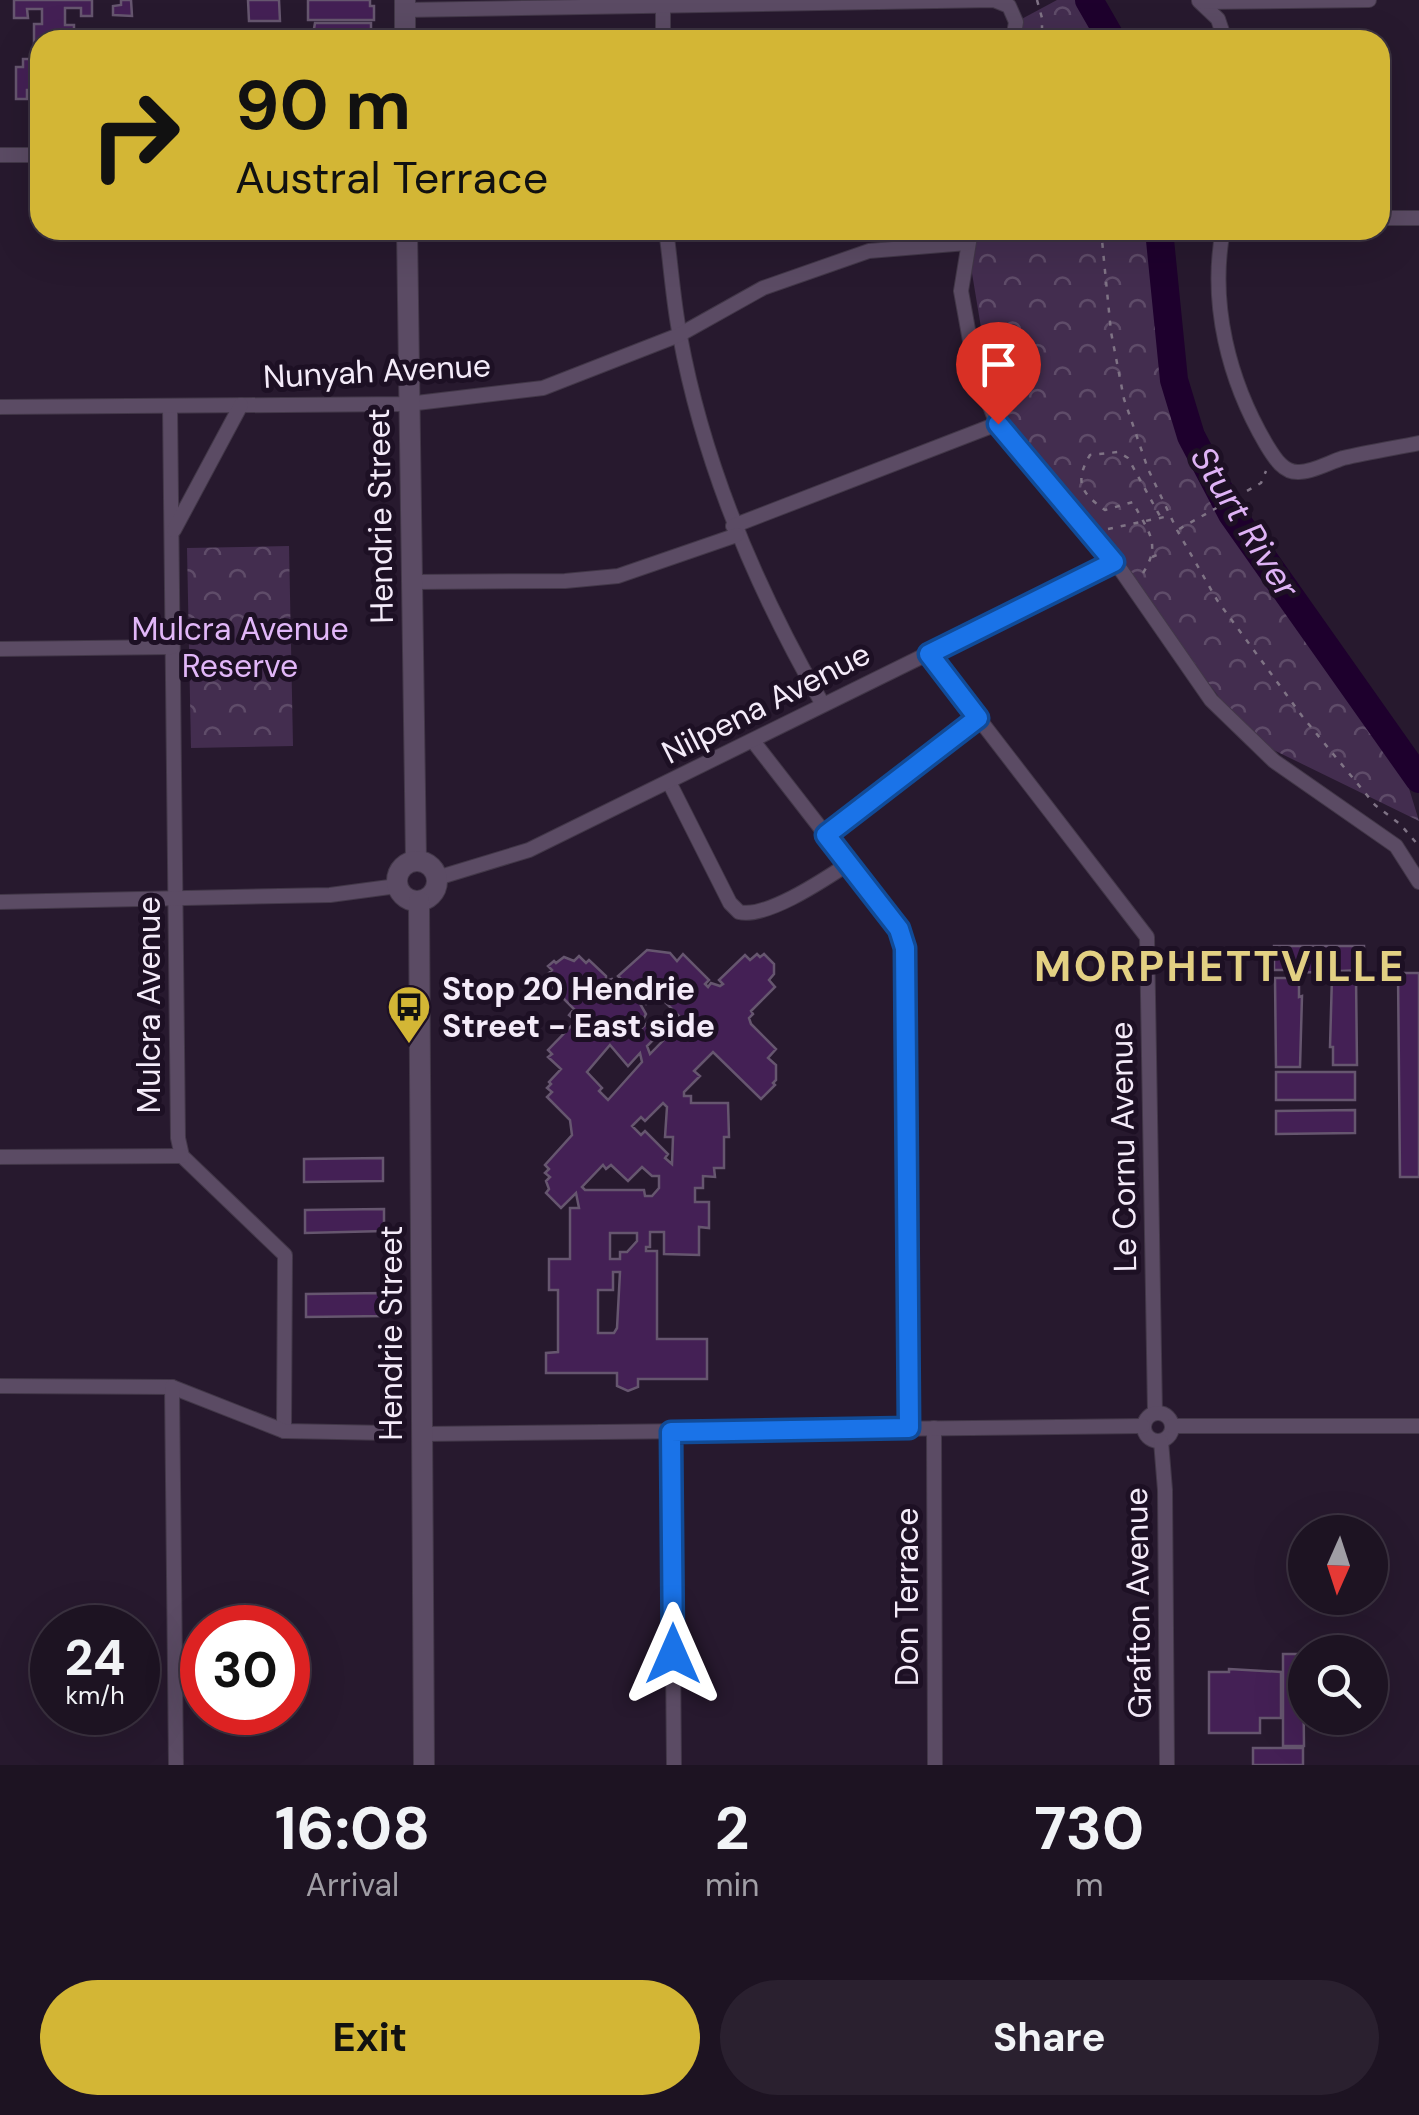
<!DOCTYPE html>
<style>
body{margin:0;font-family:"DM Sans",sans-serif;background:#2a202f;color:#f1f3f6;height:100vh;display:flex;flex-direction:column;font-size:38px;white-space:nowrap}
*{box-sizing:border-box;margin:0}
p{font-size:32px;color:#a09ea5}
.icon{flex:none;width:55px;height:55px;fill:none;stroke:currentColor;stroke-width:2;stroke-linecap:round;stroke-linejoin:round}
.map{position:relative;height:1765px;overflow:hidden}
.drawer{display:flex;flex-direction:column;background:#1d1322;flex:1}
.drawer>*{flex:none}
.hud{position:absolute;left:30px;top:30px;width:1360px;height:210px;border-radius:30px;box-shadow:0 10px 40px #0002,0 0 0 2px #3b3240;background:#d3b635;color:#111;overflow:hidden}
.needle{width:65px;rotate:183deg}
.fabs{position:absolute;left:1288px;top:1515px;display:grid;gap:20px}
.fabs a{display:grid;place-items:center;width:100px;height:100px;border-radius:50%;background:#1d1322;box-shadow:0 10px 40px #0002,0 0 0 2px #3b3240;font-size:50px}
.speed{position:absolute;left:30px;top:1605px;display:flex;gap:20px;font-size:50px;font-weight:700;text-align:center}
.speed>*{display:grid;place-content:center;width:130px;height:130px;border-radius:50%;background:#1d1322;box-shadow:0 10px 40px #0002,0 0 0 2px #3b3240;line-height:1}
.speed small{font-size:25px;font-weight:400}
.speed .limit{border:15px solid #d22;background:#fff;color:#111}
.pin{position:absolute;display:grid;place-items:center;width:85px;height:85px;color:#fff;margin:-102px -42px;border-radius:50% 50% 50% 0;rotate:-45deg;box-shadow:0 0 10px #0007}
.pin .icon{rotate:45deg}
.me{position:absolute;width:110px;margin:-55px;rotate:0deg;stroke-linejoin:round;filter:drop-shadow(0 0 8px #0008)}
.turn{display:flex;align-items:center;gap:35px;height:210px;padding:0 40px;font-size:45px}
.turn .icon{width:130px;height:130px;stroke-width:2.5}
.turn b{display:block;font-size:70px;line-height:85px}
.eta{display:flex;justify-content:space-evenly;align-items:center;height:170px;text-align:center}
.eta b{font-size:60px;font-weight:700;line-height:70px}
.button{display:flex;gap:20px;margin-top:auto;padding:20px 40px}
.button a{flex:1;height:115px;border-radius:60px;background:#d3b635;color:#111;font-size:40px;font-weight:700;line-height:115px;text-align:center}
.button a+a{background:#2a202f;color:#f1f3f6}
.map>svg:first-child{display:block}
.park{fill:url(#park-crowns)}
.lines{fill:none;stroke-linecap:round;stroke-linejoin:round}
.river{stroke:#1e002d;stroke-width:28}
.building{fill:#442055;stroke:#66566f;stroke-width:2.5;fill-rule:evenodd}
.street-casing{stroke:#423748;stroke-width:16}
.secondary-casing{stroke:#423748;stroke-width:22}
.path{stroke:#7f7385;stroke-width:2.5;stroke-dasharray:5 8;stroke-linecap:butt}
.street{stroke:#5b4b64;stroke-width:14}
.secondary{stroke:#5b4b64;stroke-width:20}
.route-casing{stroke:#114b97;stroke-width:25}
.route{stroke:#1a73e8;stroke-width:18}
.labels{text-anchor:middle;stroke-width:10;stroke-linejoin:round;paint-order:stroke}
.street-label{font-size:32px;fill:#f4ebf9;stroke:#1d1024}
.park-label{font-size:32px;fill:#e1b6f8;stroke:#1d1024}
.poi-label{font-size:32px;font-weight:bold;fill:#f4ebf9;stroke:#1d1024;text-anchor:start}
.water-label{font-size:35px;font-style:italic;fill:#dfb3f6;stroke:#1d1024}
.district-label{font-size:42px;font-weight:bold;letter-spacing:2.5px;fill:#e3d083;stroke:#1d1024}
</style>
<div class="map">
<svg width="1419" height="1765" viewBox="0 0 1419 1765">
<defs>
<pattern id="park-crowns" width="20" height="18" patternUnits="userSpaceOnUse" patternTransform="scale(2.5)"><rect width="20" height="18" fill="#432d4f"/><path d="M2 6a3 3 0 1 1 6 0M12 15a3 3 0 1 1 6 0" fill="none" stroke="#5f4c69"/></pattern>
</defs>
<rect width="100%" height="100%" fill="#27192e"/>
<g class="park">
<polygon points="1057,0 1089,0 1112,40 1012,40 1016,22"/>
<polygon points="970,230 1159,230 1174,380 1191,436 1232,514 1396,746 1419,821 1251,739 1107,550 997,424 967,243"/>
<polygon points="289,546 293,746 191,748 187,548"/>
</g>
<g class="lines">
<g class="river">
<polyline points="1089,0 1112,40"/>
<polyline points="1159,230 1174,380 1191,436 1232,514 1419,779"/>
</g>
</g>
<g class="building">
<polygon points="14,0 92,0 92,16 81,16 81,8 65,8 65,25 74,25 74,37 40,40 40,48 34,48 34,24 42,24 42,9 27,9 28,18 14,18"/>
<polygon points="121,0 131,0 132,16 113,15 113,6 121,5"/>
<polygon points="248,0 279,0 280,21 249,21"/>
<polygon points="308,0 370,0 370,6 374,6 374,20 308,20"/>
<polygon points="315,23 371,23 371,40 312,40"/>
<polygon points="34,50 40,50 40,90 27,90 27,99 16,99 16,67 23,67 23,59 35,59"/>
<polygon points="1274,946 1364,946 1364,970 1293,973 1293,970 1274,970"/>
<path d="M647,950L670,953L677,961L683,954L709,980L705,984L708,987L711,983L720,986L723,984L719,980L745,955L750,960L757,954L760,957L764,954L774,964V974L769,980L775,987L751,1011L753,1014L749,1018L751,1024L776,1049L768,1058L776,1065V1080L773,1083L775,1085L761,1099L713,1052L694,1071L700,1076L684,1092V1096H691V1103H728L729,1137H724V1168H714L715,1177L703,1176V1188H695V1202H709V1228L699,1227V1255L664,1254V1232H650V1247H646V1251H657V1339H707V1379H638V1387L628,1391L617,1386V1373H546V1353L558,1352V1290H549V1259H570V1208H579L576,1193L561,1208L546,1193L549,1189L546,1181L550,1177L545,1173L549,1169L545,1165L572,1135L570,1120L547,1097L552,1092L547,1088L551,1084L549,1082L561,1069L548,1057L552,1054L548,1050L576,1021L569,1015L574,1009L550,985L554,982L547,975L552,970L548,966L554,961L556,963L564,957L574,961L579,956L586,963L589,960L606,976V981L612,979L616,983L621,979L618,976ZM657,994L683,1020L650,1054L647,1046L659,1034L647,1023L642,1028L640,1026L646,1014L639,1002L646,1004ZM610,1045L628,1066L640,1053L642,1062L608,1100L599,1091L602,1088L587,1072ZM663,1103L667,1107L665,1137H673L672,1164L665,1158L668,1154L645,1131L641,1135L632,1126L641,1117L645,1121ZM603,1165L606,1169L611,1165L628,1181L642,1167L652,1176H659V1188L652,1196H645L644,1190H585L582,1187ZM610,1233H637V1241L627,1252H620V1259H610ZM613,1272H620L617,1328L614,1333H598V1290H613Z"/>
<polygon points="1398,973 1419,973 1419,1177 1400,1177"/>
<polygon points="1332,976 1356,976 1357,1065 1333,1065 1333,1047 1330,1047"/>
<polygon points="1275,978 1299,978 1299,997 1302,996 1300,1067 1276,1067"/>
<rect x="1276" y="1072" width="79" height="28"/>
<polygon points="1355,1110 1355,1133 1276,1134 1276,1111"/>
<polygon points="383,1158 383,1181 304,1182 304,1159"/>
<polygon points="384,1209 384,1231 305,1233 305,1210"/>
<polygon points="385,1293 385,1316 306,1317 306,1294"/>
<polygon points="1283,1654 1303,1654 1304,1746 1283,1746"/>
<polygon points="1229,1669 1281,1672 1281,1718 1260,1718 1260,1733 1209,1733 1209,1672 1229,1672"/>
<rect x="1253" y="1748" width="50" height="17"/>
</g>
<g class="lines">
<g class="street-casing">
<g id="street">
<polyline points="1199,1 1218,19 1225,40"/>
<polyline points="1201,2 1369,0"/>
<polyline points="663,7 663,40"/>
<polyline points="405,10 994,0 1009,6 1016,22 1013,40"/>
<polyline points="0,155 40,155"/>
<polyline points="1380,218 1419,218"/>
<path d="M666,230C671,265 673,301 680,336C704,467 756,588 822,703"/>
<polyline points="971,230 961,291 975,368 997,424 1107,550 1211,700 1274,761 1396,846 1419,882"/>
<path d="M1223,230C1209,304 1229,381 1266,444C1274,457 1283,473 1299,472C1313,472 1330,462 1343,458C1368,452 1394,448 1419,443"/>
<polyline points="170,406 178,1138 182,1156 285,1255 284,1431"/>
<polyline points="0,407 408,404 543,388 679,335 763,288 869,251 967,243"/>
<polyline points="733,526 997,424"/>
<polyline points="174,530 241,405"/>
<polyline points="411,582 565,581 618,576 737,535"/>
<polyline points="0,649 172,647"/>
<polyline points="929,654 1147,937 1155,1413"/>
<polyline points="753,741 899,929 905,948 909,1428"/>
<path d="M669,782L730,903L739,912C766,919 825,879 848,864"/>
<polyline points="826,835 978,718"/>
<polyline points="437,878 529,850 1114,562"/>
<polyline points="0,902 330,895 397,886"/>
<polyline points="0,1157 182,1156"/>
<polyline points="0,1386 172,1387 284,1431 389,1433"/>
<polyline points="172,1387 176,1765"/>
<circle cx="1158" cy="1427" r="14"/>
<polyline points="1172,1426 1419,1426"/>
<polyline points="934,1428 935,1765"/>
<polyline points="671,1432 674,1765"/>
<polyline points="421,1434 1143,1426"/>
<polyline points="1161,1441 1165,1490 1167,1765"/>
</g>
</g>
<g class="secondary-casing">
<g id="secondary">
<polyline points="405,0 405,40"/>
<polyline points="407,230 416,861"/>
<circle cx="417" cy="881" r="20"/>
<polyline points="419,901 424,1765"/>
</g>
</g>
<g class="path">
<polyline points="1037,0 1042,18 1042,40"/>
<polyline points="1101,230 1111,332 1124,399 1148,469 1177,530 1217,600 1302,716 1375,805 1400,824 1419,846"/>
<polyline points="1108,529 1169,516"/>
<polyline points="1179,529 1261,483 1266,471"/>
<polyline points="1152,557 1164,552"/>
<path d="M1143,573C1163,542 1146,530 1133,502L1105,510C1081,493 1074,482 1090,455L1118,452L1128,458L1161,518"/>
</g>
<use href="#street" class="street"/>
<use href="#secondary" class="secondary"/>
</g>
<g class="lines">
<g class="route-casing">
<polyline id="route" points="673,1654 671,1432 909,1428 905,948 899,929 826,835 978,718 929,654 1114,562 998,424"/>
</g>
<use href="#route" class="route"/>
</g>
<defs>
<g id="bus-pin" transform="scale(2.25)"><path d="M0 17L-7.5 6A9.5 9.5 0 1 1 7.5 6Z" fill="#d3b635" stroke="#1d1024"/><path d="M-5-6H5V4H4V6H2V4H-2V6H-4V4H-5ZM-3.5-4V0h7V-4ZM-3.5 1.2v1.5H-2V1.2ZM2 1.2v1.5H3.5V1.2Z" fill="#111"/></g>
</defs>
<g fill-rule="evenodd">
<use href="#bus-pin" x="409" y="1007"/>
</g>
<g class="labels">
<g class="street-label">
<text transform="translate(377 371) rotate(-3)" y="11">Nunyah Avenue</text>
<text transform="translate(380 516) rotate(-91)" y="11">Hendrie Street</text>
<text transform="translate(766 703) rotate(-27)" y="11">Nilpena Avenue</text>
<text transform="translate(149 1005) rotate(-90)" y="11">Mulcra Avenue</text>
<text transform="translate(1123 1147) rotate(-91)" y="11">Le Cornu Avenue</text>
<text transform="translate(391 1333) rotate(-90)" y="11">Hendrie Street</text>
<text transform="translate(907 1597) rotate(-90)" y="11">Don Terrace</text>
<text transform="translate(1138 1603) rotate(-91)" y="11">Grafton Avenue</text>
</g>
<g class="park-label">
<text x="240" y="640">Mulcra Avenue<tspan x="240" dy="37">Reserve</tspan></text>
</g>
<g class="poi-label">
<text x="442" y="1000">Stop 20 Hendrie<tspan x="442" dy="37">Street - East side</tspan></text>
</g>
<g class="water-label">
<text transform="translate(1245 522) rotate(58)" y="12">Sturt River</text>
</g>
<g class="district-label">
<text x="1220" y="981">MORPHETTVILLE</text>
</g>
</g>
</svg>
<div class="fabs">
<a><svg class="needle" viewBox="-14 -14 28 28"><path d="M0-13l5 13h-10z" fill="#e53935"/><path d="M0 13l5-13h-10z" fill="#a09ea5"/></svg></a>
<a><svg class="icon" aria-label="search" viewBox="0 0 24 24"><circle cx="10" cy="10" r="6"/><path d="M15 15l6 6"/></svg></a>
</div>
<div class="speed"><div>24<small>km/h</small></div><div class="limit">30</div></div>
<div class="pin" style="left:998px;top:424px;background:#d93025"><svg class="icon" aria-label="arrive" viewBox="0 0 24 24"><path d="M6 21V4h12l-3 4 3 4H6"/></svg></div>
<svg class="me" style="left:673px;top:1654px" viewBox="-20 -20 40 40"><path d="M0-17L14 15 0 8-14 15z" fill="#1a73e8" stroke="#fff" stroke-width="4"/></svg>
<div class="hud">
<div class="turn"><svg class="icon" aria-label="right" viewBox="0 0 24 24"><path d="M7 20v-9h11M14 6l5 5-5 5"/></svg><div><b>90 m</b>Austral Terrace</div></div>
</div>
</div>
<section class="drawer">
<div class="eta">
<div><b>16:08</b><p>Arrival</p></div>
<div><b>2</b><p>min</p></div>
<div><b>730</b><p>m</p></div>
</div>
<div class="button"><a>Exit</a><a>Share</a></div>
</section>
